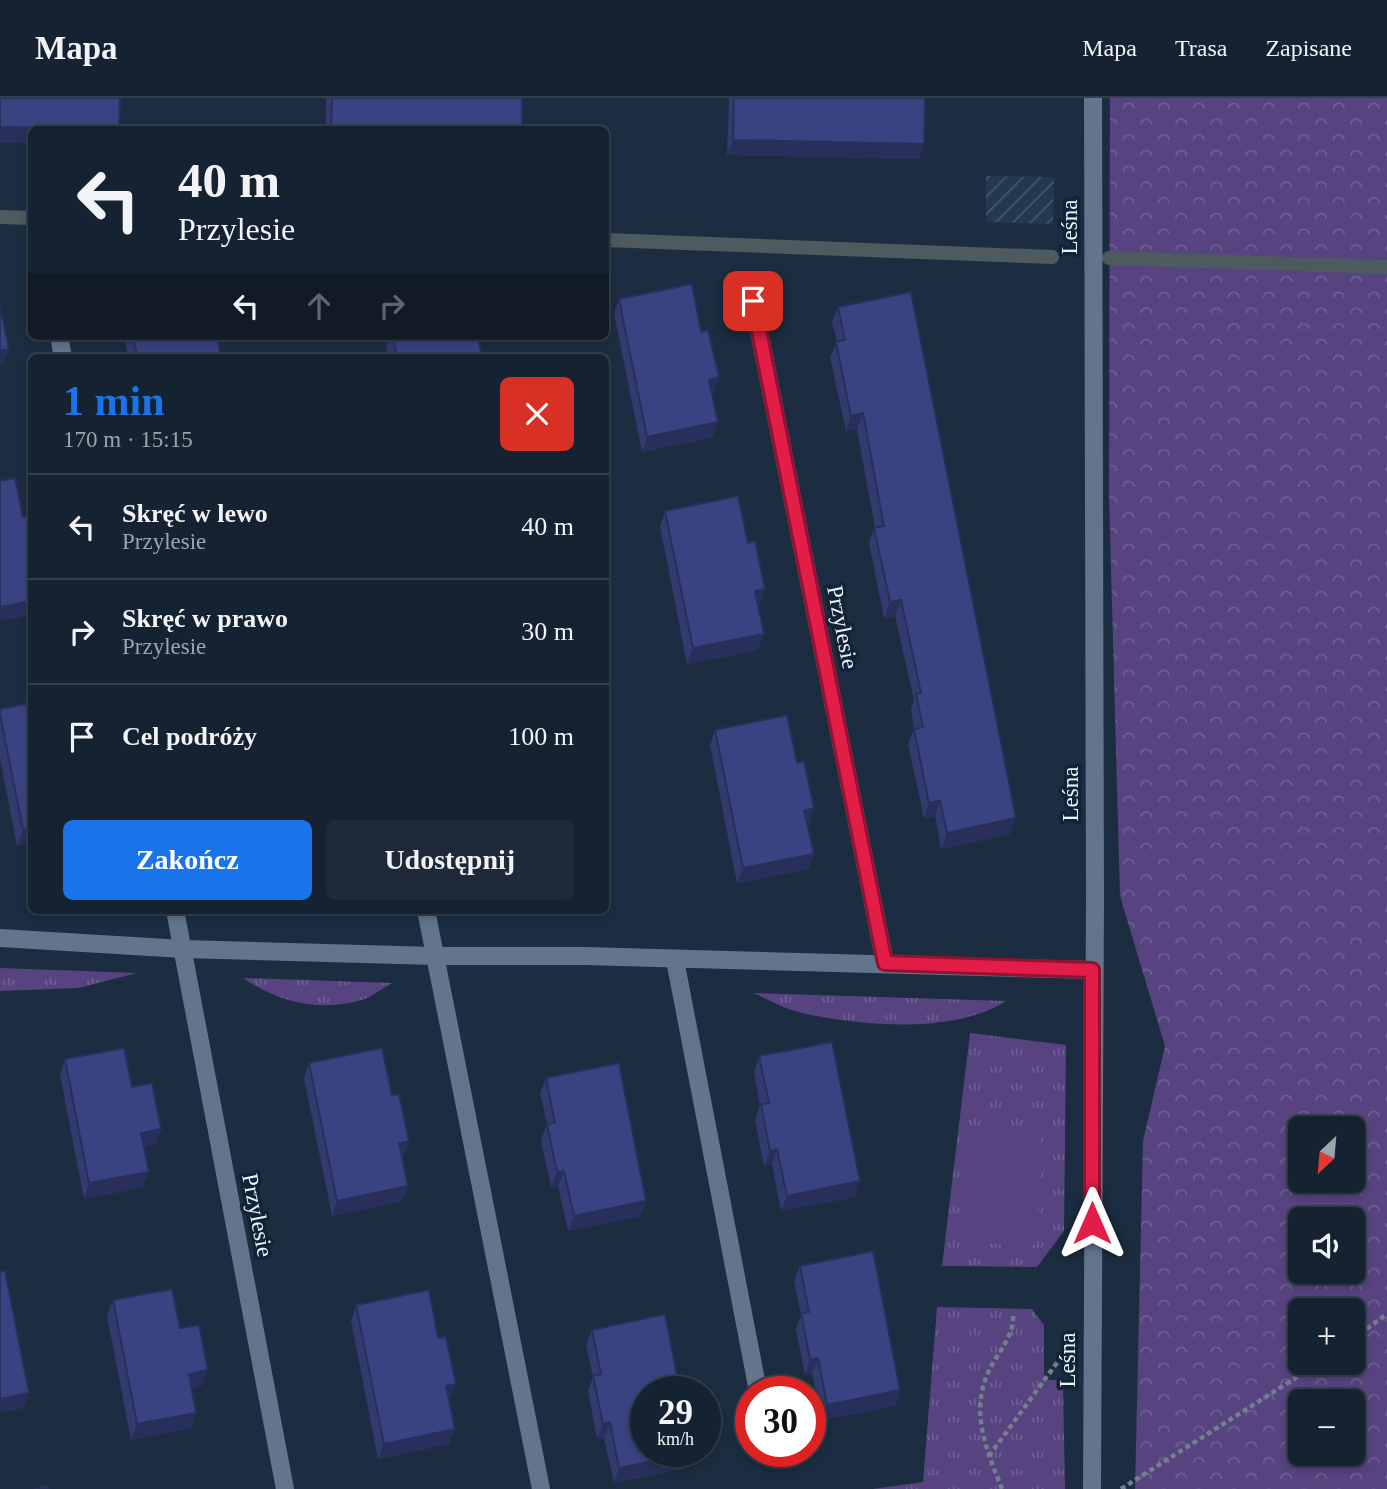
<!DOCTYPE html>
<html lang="pl">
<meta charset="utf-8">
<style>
body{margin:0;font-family:Georgia,serif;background:#1e2a39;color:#f1f3f6;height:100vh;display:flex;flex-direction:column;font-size:26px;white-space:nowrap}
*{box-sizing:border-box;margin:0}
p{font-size:23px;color:#9da4ab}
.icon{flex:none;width:38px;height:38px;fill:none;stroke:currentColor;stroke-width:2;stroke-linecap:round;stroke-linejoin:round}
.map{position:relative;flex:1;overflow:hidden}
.sheet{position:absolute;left:28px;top:256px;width:581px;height:560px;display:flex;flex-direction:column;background:#152231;border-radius:10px;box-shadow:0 4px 10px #0003,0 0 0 2px #343f4d}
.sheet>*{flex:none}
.guide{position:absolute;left:28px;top:28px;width:581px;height:214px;border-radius:10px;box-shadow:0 4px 10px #0003,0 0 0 2px #343f4d;background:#152231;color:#f1f3f6;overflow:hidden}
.needle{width:46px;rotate:206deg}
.buttons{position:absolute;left:1288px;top:1018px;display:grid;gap:14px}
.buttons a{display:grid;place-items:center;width:77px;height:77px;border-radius:10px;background:#152231;box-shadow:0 4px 10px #0003,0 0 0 2px #343f4d;font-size:35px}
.speed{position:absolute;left:630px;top:1278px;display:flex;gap:14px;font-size:35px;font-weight:700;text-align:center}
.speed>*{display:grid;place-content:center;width:91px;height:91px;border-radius:50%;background:#152231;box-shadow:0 4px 10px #0003,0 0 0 2px #343f4d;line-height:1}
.speed small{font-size:18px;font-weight:400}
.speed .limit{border:10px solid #d22;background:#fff;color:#111}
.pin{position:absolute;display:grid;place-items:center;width:60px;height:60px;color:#fff;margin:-30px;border-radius:14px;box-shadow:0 4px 10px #0006}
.me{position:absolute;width:77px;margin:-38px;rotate:0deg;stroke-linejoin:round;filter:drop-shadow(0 0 5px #0008)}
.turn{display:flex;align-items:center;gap:24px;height:147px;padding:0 35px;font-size:32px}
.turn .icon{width:91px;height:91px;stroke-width:2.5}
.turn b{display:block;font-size:49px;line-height:60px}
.lanes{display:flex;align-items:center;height:66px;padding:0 35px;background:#0003;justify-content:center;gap:35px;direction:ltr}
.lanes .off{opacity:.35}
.round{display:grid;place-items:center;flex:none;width:74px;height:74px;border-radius:10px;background:#1e2a39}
.head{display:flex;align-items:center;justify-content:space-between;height:119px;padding:0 35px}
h1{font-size:42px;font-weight:700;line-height:52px;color:#1a73e8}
.action{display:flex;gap:14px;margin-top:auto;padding:14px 35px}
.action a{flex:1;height:80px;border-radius:10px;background:#1a73e8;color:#fff;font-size:28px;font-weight:700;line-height:80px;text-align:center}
.action a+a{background:#1e2a39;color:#f1f3f6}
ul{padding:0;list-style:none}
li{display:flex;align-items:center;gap:21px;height:105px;padding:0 35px;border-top:2px solid #343f4d}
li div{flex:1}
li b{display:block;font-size:26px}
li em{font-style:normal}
header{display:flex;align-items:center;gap:42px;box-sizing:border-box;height:98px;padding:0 35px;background:#152231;border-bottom:2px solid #343f4d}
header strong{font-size:33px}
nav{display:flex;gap:38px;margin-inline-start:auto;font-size:24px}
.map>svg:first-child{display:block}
.industrial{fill:url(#industrial-furrows)}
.grass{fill:url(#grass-tufts)}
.forest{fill:url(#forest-crowns);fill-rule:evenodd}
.garden{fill:#57437f}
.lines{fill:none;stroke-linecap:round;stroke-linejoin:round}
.stream{stroke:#4d5a5e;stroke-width:14}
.path{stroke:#727f8f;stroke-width:4.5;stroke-dasharray:5 3.5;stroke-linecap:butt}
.street{stroke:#62758c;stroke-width:18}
.wall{fill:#323a70}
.shaded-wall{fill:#292f5b}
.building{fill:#3a4382;stroke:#292f5b;stroke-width:2}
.route-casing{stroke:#92132f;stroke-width:18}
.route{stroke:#e11d48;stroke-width:12}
.labels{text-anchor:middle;stroke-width:7;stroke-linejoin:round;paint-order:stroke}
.street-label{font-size:23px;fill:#ebf4fe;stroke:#132336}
</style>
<header>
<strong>Mapa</strong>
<nav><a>Mapa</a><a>Trasa</a><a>Zapisane</a></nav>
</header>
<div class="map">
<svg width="1387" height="1391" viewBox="0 0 1387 1391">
<defs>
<pattern id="industrial-furrows" width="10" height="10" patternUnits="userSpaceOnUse" patternTransform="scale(1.75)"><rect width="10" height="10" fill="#233952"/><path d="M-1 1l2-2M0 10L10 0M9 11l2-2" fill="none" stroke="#43566c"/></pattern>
<pattern id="grass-tufts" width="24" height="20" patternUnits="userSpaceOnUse" patternTransform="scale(1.75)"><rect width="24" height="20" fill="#57437f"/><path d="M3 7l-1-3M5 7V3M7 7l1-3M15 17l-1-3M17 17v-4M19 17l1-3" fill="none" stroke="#6f5f92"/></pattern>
<pattern id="forest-crowns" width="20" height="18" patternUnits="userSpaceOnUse" patternTransform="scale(1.75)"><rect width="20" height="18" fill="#57437f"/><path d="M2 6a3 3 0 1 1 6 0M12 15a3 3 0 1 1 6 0" fill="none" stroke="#6f5f92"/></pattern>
</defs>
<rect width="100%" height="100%" fill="#1c2d41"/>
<polygon class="industrial" points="986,78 1054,79 1053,126 986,124"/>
<g class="grass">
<polygon points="0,870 137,875 78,890 0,893"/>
<path d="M243,880L392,885C381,891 369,901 358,903C316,914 277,903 243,880Z"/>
<path d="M753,895L1006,903C954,937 857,928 798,914C783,910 768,901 753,895Z"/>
<polygon points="970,935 1066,947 1064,1133 1037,1169 942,1168"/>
<polygon points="937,1209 1032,1211 1044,1227 1044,1282 1063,1282 1065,1391 873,1391 923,1384"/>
</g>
<path class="forest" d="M1110,0H1387V1391H1135L1143,1043L1165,948L1120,798L1109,397ZM1300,1031H1353V1083H1300ZM1300,1122H1353V1174H1300ZM1300,1213H1353V1265H1300ZM1300,1304H1353V1356H1300Z"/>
<polygon class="garden" points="970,1033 1040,1034 1037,1147 967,1145"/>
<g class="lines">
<g class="stream">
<polyline points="0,119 32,120"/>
<polyline points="606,142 1052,159"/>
<polyline points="1109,160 1387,169"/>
</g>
<g class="path">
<polyline points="1353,1241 1387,1216"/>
<polyline points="989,1358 1059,1262"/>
<path d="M1002,1391C987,1353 970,1315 988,1275C997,1254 1015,1239 1013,1215"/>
<polyline points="1121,1391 1319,1265"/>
</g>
<g class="street">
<polyline points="753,203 885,865"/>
<polyline points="59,238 63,259"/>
<polyline points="175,812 285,1391"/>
<polyline points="426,812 541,1391"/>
<polyline points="0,840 183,851 435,858 585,858 1092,872"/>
<polyline points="675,862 758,1293"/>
<polyline points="1092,1391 1095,803 1093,0"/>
</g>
</g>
<g class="wall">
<rect x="326" y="0" width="196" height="32"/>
<polygon points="729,0 925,0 924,46 919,61 727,57"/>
<polygon points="619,201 713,295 711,295 712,340 642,354 614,216"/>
<polygon points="838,209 1010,736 941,751 935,718 924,720 908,646 914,631 911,611 914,602 895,518 884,520 869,445 874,430 875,430 857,331 846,333 830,259 837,244 832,224"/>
<polygon points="124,238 217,238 221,259 128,259"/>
<polygon points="390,238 393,238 482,259 388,259 386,248"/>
<polygon points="665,413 759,507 758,507 758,552 687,566 660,428"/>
<polygon points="32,605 32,745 17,748 0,661 0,611"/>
<polygon points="715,632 809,726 807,726 814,756 808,771 737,785 710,647"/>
<polygon points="759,958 855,1099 781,1113 772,1066 764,1068 755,1022 760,1008 754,974"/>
<polygon points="65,961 132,989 161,1031 156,1046 144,1049 143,1089 84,1101 60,977"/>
<polygon points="309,965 392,997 409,1043 403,1059 402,1059 408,1088 402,1103 332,1118 304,980"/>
<polygon points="546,980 646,1103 640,1118 568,1133 558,1088 551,1089 541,1042 547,1026 540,995"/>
<polygon points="800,1168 900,1292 895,1308 822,1322 812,1275 805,1277 796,1231 801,1217 794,1183"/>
<polygon points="113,1202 180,1230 202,1288 192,1290 196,1315 191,1330 131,1342 107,1218"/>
<polygon points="356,1207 450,1301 449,1302 449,1346 378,1361 351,1223"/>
<polygon points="592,1232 692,1355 687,1370 614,1385 604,1340 597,1341 588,1293 593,1279 586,1247"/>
</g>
<g class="shaded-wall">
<polygon points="0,29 119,31 32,32 32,45 0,45"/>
<polygon points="733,42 924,46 919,61 727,57"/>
<polygon points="9,251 3,266 0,267 0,253"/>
<polygon points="719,279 713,295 703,297 709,282"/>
<polygon points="863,315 857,331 846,333 851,318"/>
<polygon points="718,324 712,340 642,354 647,339"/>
<polygon points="765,491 759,507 750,508 755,493"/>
<polygon points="901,502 895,518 884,520 890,504"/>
<polygon points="32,503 32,517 0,523 0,509"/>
<polygon points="764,536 758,552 687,566 693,550"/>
<polygon points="940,703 935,718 924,720 929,705"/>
<polygon points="814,710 809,726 799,728 804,713"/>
<polygon points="1016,720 1010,736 941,751 947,735"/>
<polygon points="32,731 32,745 17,748 23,732"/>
<polygon points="814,756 808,771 737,785 743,770"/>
<polygon points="161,1031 156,1046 136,1050 141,1035"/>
<polygon points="409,1043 403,1059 393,1061 399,1045"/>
<polygon points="777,1051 772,1066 764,1068 770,1053"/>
<polygon points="564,1073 558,1088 551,1089 557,1074"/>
<polygon points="149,1074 143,1089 84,1101 89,1085"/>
<polygon points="860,1083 855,1099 781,1113 787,1098"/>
<polygon points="408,1088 402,1103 332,1118 337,1103"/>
<polygon points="646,1103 640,1118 568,1133 574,1118"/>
<polygon points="818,1260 812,1275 805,1277 810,1262"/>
<polygon points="208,1272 202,1288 183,1291 189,1276"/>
<polygon points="456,1286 450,1301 440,1304 446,1288"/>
<polygon points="900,1292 895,1308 822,1322 827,1307"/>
<polygon points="29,1295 24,1310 0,1315 0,1301"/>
<polygon points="196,1315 191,1330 131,1342 137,1326"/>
<polygon points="610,1324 604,1340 597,1341 603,1326"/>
<polygon points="455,1331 449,1346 378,1361 384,1346"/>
<polygon points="692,1355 687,1370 614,1385 619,1370"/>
</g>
<g class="building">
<polygon points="0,0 120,0 119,31 0,29"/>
<polygon points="332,0 522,0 522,32 331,32"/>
<polygon points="734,0 925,0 924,46 733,42"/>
<polygon points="692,186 701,234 708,232 719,279 709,282 718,324 647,339 619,201"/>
<polygon points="911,194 1016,720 947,735 940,703 929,705 914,631 923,629 916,596 921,595 901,502 890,504 874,430 884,428 863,315 851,318 836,244 845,242 838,209"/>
<polygon points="0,208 9,251 0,253"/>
<polygon points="133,238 217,238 221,259 137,259"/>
<polygon points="393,238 478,238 482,259 397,259"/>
<polygon points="15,380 23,419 32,418 32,503 0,509 0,383"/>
<polygon points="738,398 748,445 755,443 765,491 755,493 764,536 693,550 665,413"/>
<polygon points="32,605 32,731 23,732 0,617 0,611"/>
<polygon points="787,617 797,665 804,663 814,710 804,713 814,756 743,770 715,632"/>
<polygon points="832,944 860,1083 787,1098 777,1051 770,1053 761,1006 769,1005 759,958"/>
<polygon points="124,950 132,989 152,985 161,1031 141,1035 149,1074 89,1085 65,961"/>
<polygon points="382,950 392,997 399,996 409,1043 399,1045 408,1088 337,1103 309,965"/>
<polygon points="619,965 646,1103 574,1118 564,1073 557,1074 547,1026 555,1025 546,980"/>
<polygon points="873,1153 900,1292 827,1307 818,1260 810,1262 801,1215 809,1214 800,1168"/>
<polygon points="5,1173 29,1295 0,1301 0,1174"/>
<polygon points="172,1191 180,1230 199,1227 208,1272 189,1276 196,1315 137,1326 113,1202"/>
<polygon points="429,1192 438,1240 446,1239 456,1286 446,1288 455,1331 384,1346 356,1207"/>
<polygon points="665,1216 680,1293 646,1293 646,1353 692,1353 692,1355 619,1370 610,1324 603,1326 593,1278 601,1276 592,1232"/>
<polygon points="47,1388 48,1391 34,1391"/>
</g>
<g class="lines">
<g class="route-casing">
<polyline id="route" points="753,203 885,865 1092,872 1092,1125"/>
</g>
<use href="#route" class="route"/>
</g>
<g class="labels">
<g class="street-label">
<text transform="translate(1069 129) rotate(-90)" y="8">Leśna</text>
<text transform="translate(843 529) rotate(79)" y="8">Przylesie</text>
<text transform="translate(1070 696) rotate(-90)" y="8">Leśna</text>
<text transform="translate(258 1117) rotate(79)" y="8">Przylesie</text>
<text transform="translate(1067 1262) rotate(-90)" y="8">Leśna</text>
</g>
</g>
</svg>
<div class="buttons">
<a><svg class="needle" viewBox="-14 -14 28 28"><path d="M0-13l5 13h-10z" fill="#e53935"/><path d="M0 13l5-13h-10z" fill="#9da4ab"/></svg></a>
<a><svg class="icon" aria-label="sound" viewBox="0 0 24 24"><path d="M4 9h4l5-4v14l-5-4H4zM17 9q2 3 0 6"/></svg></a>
<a>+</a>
<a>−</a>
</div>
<div class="speed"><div>29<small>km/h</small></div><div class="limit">30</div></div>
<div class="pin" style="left:753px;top:203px;background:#d93025"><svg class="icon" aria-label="arrive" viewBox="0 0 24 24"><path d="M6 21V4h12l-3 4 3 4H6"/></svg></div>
<svg class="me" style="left:1092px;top:1125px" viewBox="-20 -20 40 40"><path d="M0-17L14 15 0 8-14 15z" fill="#e11d48" stroke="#fff" stroke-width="4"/></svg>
<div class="guide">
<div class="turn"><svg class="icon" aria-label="left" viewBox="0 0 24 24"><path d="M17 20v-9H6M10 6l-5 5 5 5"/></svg><div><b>40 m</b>Przylesie</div></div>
<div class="lanes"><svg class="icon" aria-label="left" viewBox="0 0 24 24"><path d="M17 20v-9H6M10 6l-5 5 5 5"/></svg><svg class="icon off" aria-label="ahead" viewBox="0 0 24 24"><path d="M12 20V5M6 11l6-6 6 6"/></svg><svg class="icon off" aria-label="right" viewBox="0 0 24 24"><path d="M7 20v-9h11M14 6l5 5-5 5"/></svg></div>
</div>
<section class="sheet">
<div class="head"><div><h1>1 min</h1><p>170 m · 15:15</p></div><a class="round" style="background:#d93025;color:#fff"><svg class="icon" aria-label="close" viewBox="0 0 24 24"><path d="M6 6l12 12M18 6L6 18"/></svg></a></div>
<ul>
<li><svg class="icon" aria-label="left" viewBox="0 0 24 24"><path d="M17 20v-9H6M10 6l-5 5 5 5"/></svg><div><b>Skręć w lewo</b><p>Przylesie</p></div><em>40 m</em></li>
<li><svg class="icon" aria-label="right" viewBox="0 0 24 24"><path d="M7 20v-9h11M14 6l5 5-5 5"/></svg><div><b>Skręć w prawo</b><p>Przylesie</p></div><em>30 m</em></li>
<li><svg class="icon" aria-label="arrive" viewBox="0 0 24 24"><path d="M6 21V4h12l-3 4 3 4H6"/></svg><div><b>Cel podróży</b></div><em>100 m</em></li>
</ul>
<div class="action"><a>Zakończ</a><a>Udostępnij</a></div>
</section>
</div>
